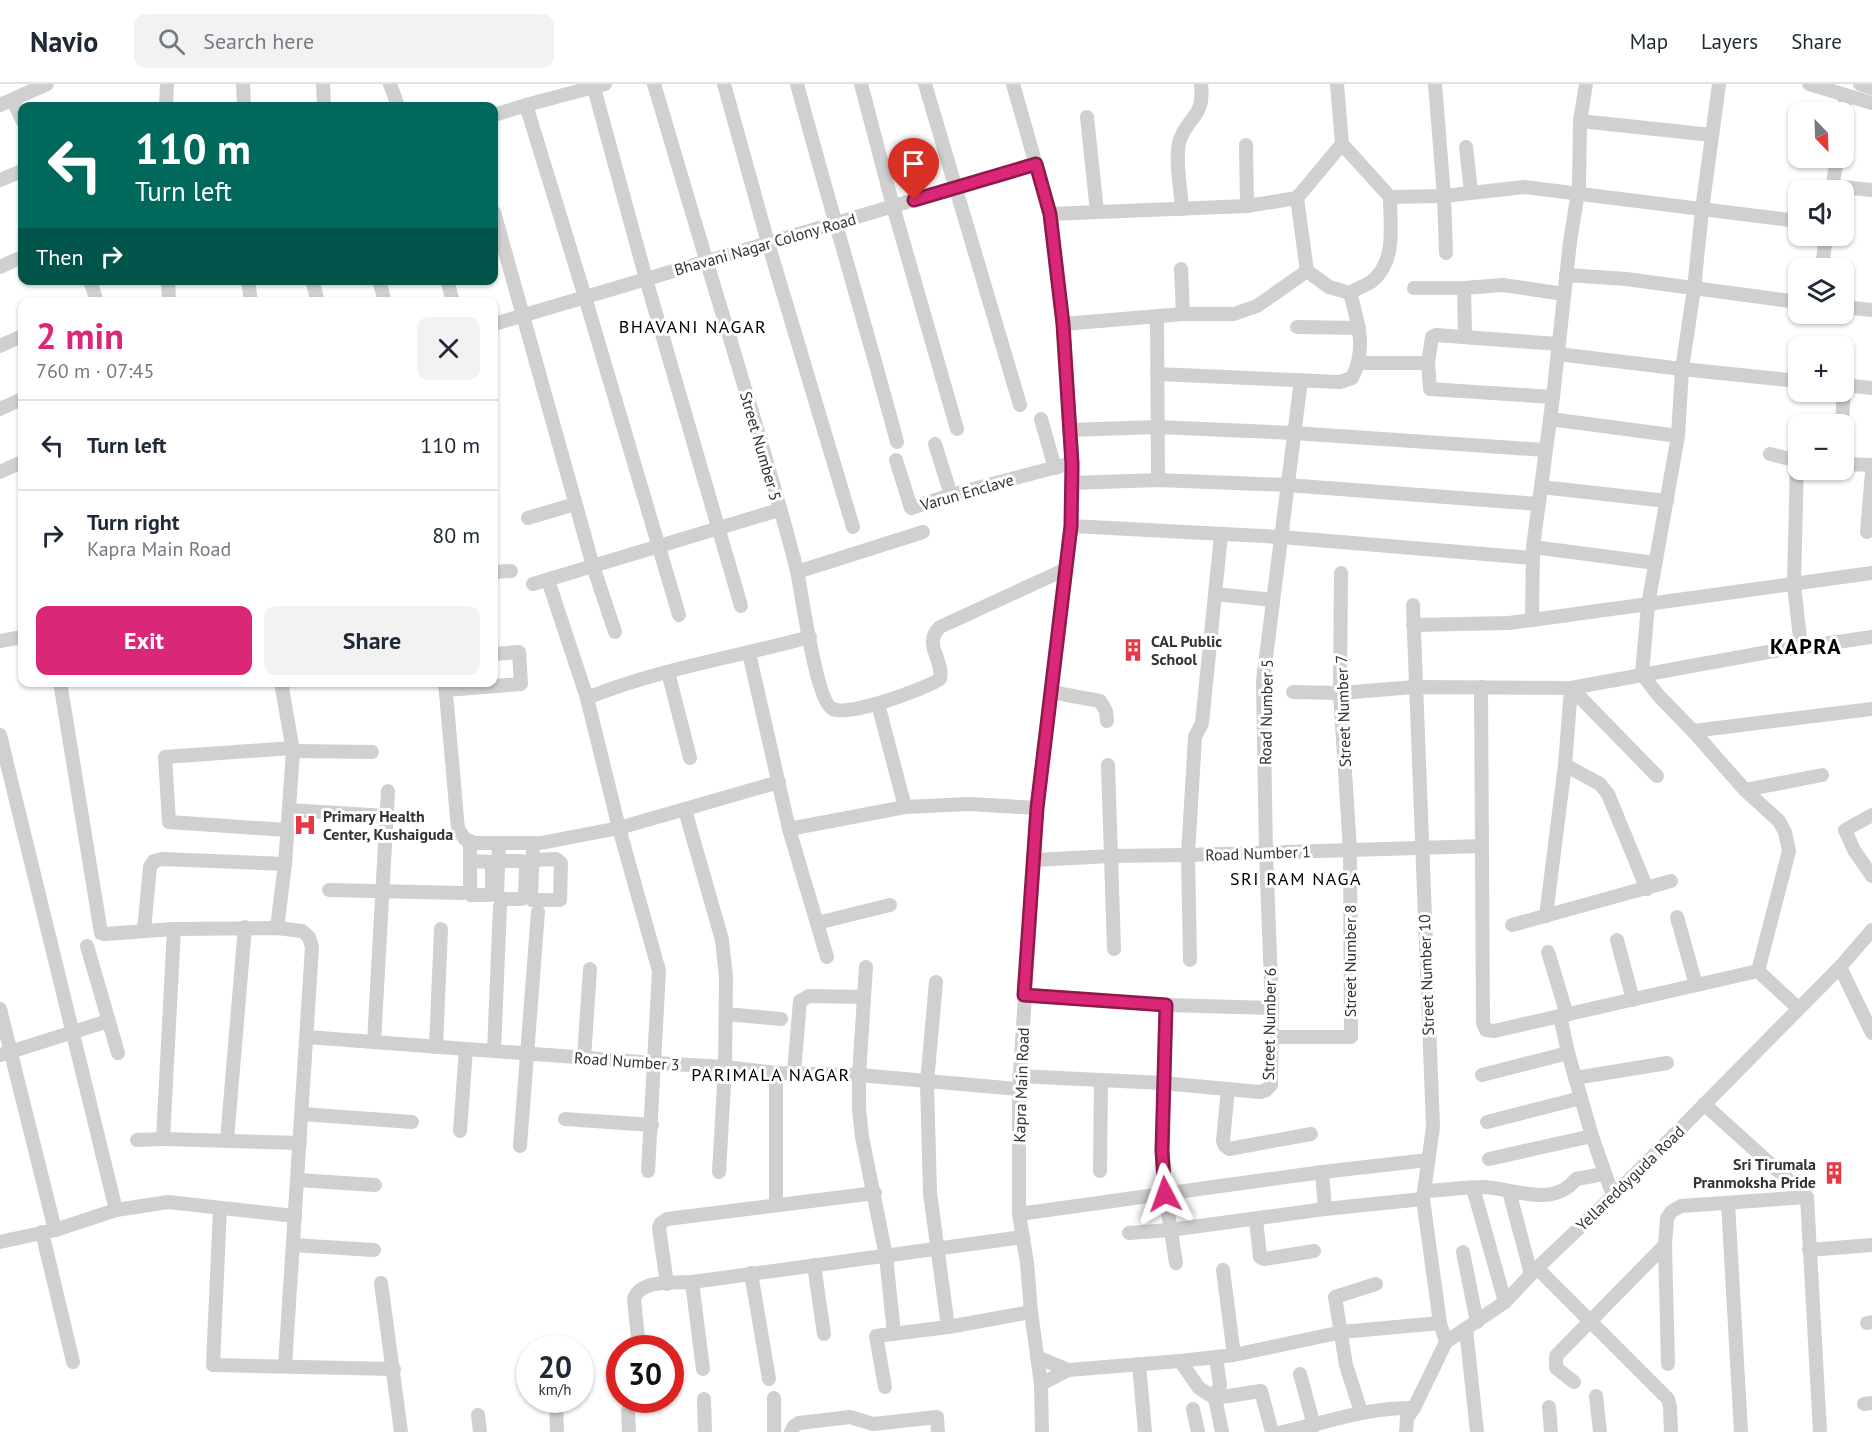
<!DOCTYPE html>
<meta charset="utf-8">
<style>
body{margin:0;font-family:"PT Sans",sans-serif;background:#f2f2f3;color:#1f2937;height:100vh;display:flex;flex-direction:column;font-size:22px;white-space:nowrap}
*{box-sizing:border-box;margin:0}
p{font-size:20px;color:#747a83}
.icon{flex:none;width:33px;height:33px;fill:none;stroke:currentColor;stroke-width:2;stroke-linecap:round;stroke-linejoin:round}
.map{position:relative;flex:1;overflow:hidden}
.drawer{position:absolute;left:18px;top:213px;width:480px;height:390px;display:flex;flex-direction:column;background:#fff;border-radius:12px;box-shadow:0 2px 4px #0004}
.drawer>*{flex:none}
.hud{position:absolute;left:18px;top:18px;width:480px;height:183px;border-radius:12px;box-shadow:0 2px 4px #0004;background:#00695c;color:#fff;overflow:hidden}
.needle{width:39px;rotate:157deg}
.fabs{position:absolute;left:1788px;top:18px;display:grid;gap:12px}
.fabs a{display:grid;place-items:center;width:66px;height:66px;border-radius:12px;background:#fff;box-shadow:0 2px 4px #0004;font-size:30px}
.speed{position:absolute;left:516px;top:1251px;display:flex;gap:12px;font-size:30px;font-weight:700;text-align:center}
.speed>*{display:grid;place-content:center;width:78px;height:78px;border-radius:50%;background:#fff;box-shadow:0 2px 4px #0004;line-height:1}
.speed small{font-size:15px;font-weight:400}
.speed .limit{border:9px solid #d22;background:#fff;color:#111}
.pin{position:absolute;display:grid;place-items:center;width:51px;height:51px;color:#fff;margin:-62px -26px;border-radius:50% 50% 50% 0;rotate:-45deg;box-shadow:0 0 6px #0007}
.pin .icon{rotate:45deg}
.me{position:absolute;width:66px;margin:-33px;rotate:356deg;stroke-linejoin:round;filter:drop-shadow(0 0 4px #0008)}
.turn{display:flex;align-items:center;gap:21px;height:126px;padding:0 18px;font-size:27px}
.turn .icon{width:78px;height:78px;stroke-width:2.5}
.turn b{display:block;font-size:42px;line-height:51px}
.then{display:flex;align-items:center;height:57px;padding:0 18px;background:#0003;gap:12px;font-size:22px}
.round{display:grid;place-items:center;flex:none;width:63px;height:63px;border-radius:12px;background:#f2f2f3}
.overview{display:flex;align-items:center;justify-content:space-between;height:102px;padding:0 18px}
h1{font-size:36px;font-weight:700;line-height:45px;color:#db2777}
.cta{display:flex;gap:12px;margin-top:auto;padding:12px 18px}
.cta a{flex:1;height:69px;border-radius:12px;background:#db2777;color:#fff;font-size:24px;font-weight:700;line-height:69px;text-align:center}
.cta a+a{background:#f2f2f3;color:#1f2937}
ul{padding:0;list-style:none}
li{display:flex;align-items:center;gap:18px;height:90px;padding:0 18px;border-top:2px solid #e0e1e3}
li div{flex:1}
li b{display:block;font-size:22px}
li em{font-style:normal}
header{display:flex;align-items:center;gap:36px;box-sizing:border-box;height:84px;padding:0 30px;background:#fff;border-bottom:2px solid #e0e1e3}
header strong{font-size:28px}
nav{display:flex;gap:33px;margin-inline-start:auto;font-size:21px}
.search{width:420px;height:54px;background:#f2f2f3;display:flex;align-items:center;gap:15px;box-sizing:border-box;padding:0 21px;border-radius:12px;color:#747a83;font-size:22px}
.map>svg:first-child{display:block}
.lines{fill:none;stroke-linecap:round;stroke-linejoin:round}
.minor{stroke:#d0d0d0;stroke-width:14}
.route-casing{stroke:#8e194d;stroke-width:15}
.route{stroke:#db2777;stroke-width:10}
.labels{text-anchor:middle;stroke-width:6;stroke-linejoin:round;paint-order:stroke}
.street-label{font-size:16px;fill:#333;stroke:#fff}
.poi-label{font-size:16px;font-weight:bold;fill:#333;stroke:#fff;text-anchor:start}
.neighbourhood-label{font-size:18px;letter-spacing:1.5px;fill:#000;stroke:#fff}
.district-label{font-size:22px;font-weight:bold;letter-spacing:1.5px;fill:#000;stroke:#fff}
</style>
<header>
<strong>Navio</strong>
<div class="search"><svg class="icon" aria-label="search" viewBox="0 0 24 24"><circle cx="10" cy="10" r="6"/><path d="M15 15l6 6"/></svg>Search here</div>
<nav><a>Map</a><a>Layers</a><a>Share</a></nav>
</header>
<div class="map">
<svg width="1872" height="1348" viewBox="0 0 1872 1348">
<rect width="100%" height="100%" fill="#fff"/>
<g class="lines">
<g class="minor">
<polyline points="243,0 244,22"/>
<polyline points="323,0 324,22"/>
<polyline points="390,0 398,22"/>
<path d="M654,0C680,87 705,174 732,261C754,336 778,411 797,487C802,510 816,618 833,625C848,633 925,605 940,595C944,575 922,560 940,543L1066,485"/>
<polyline points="724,0 768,159 853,443"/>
<path d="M797,0C829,120 865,238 897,358"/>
<polyline points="861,0 893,122 957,345"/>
<polyline points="925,0 1020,321"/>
<polyline points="1013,0 1050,130 1063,240 1072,370 1073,399 1071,442 1037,724 1019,1005 1019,1130 1027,1179 1031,1228 1041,1300 1042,1348"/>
<path d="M1337,0L1342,60L1297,114L1307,187L1329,203L1350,209C1356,205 1364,202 1371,198C1397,178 1390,142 1390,113L1342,60"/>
<polyline points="1435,0 1444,112 1446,169"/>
<polyline points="1719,0 1702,126 1694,205 1682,285 1678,352 1648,521 1642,590 1658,611 1693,647 1745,706 1779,737 1785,748 1789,767 1758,887 1798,924"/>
<polyline points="1809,0 1872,19"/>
<polyline points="1860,0 1872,4"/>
<polyline points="594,4 646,195 741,522"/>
<polyline points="13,16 22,36"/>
<polyline points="0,21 47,0"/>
<polyline points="526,21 585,213 679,531"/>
<polyline points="166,22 167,0"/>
<polyline points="1843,28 1846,12"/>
<polyline points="494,31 526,21 605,0"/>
<polyline points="1087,33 1097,128"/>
<polyline points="1580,37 1712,51"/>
<polyline points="1246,61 1247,122"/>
<polyline points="1466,63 1471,108"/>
<polyline points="0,96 22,87"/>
<polyline points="1833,102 1872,106"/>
<polyline points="1832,106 1837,74"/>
<polyline points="1390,113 1444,112 1524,103 1798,137"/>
<path d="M1182,125C1181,106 1175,77 1179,59C1186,32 1205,36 1201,0"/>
<polyline points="494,128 593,482 615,548"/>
<polyline points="1050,130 1247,122 1297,114"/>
<polyline points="0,183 22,173"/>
<polyline points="1822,184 1826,152"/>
<polyline points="1181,185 1183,230"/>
<polyline points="1566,191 1626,195 1798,218"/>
<polyline points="90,196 97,218"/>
<polyline points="168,196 169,218"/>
<polyline points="248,196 251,218"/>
<polyline points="312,196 318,218"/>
<polyline points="379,196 385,218"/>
<polyline points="447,196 453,218"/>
<polyline points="1414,204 1464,204 1503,201 1564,210"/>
<polyline points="1464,204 1465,251"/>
<polyline points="1844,223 1872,226"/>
<polyline points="1157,232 1158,396"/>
<polyline points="494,240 1036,80"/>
<polyline points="1063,240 1183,230 1234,230 1257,222 1307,187"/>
<polyline points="1297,243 1359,244"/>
<polyline points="0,262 22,252"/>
<polyline points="1558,270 1682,285 1798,297"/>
<polyline points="1360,279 1428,279"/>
<path d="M1157,290L1340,298L1352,294C1367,265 1358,239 1350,209"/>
<polyline points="1844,301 1872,304"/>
<polyline points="1553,313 1430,305 1428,279 1432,253 1436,251 1558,260"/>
<polyline points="0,325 22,315"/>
<polyline points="1041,335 1055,384"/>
<polyline points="1550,335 1678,352"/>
<polyline points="1842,340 1844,301"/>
<polyline points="1069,346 1157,343 1294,349 1545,366"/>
<polyline points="935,360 951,411"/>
<polyline points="1770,370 1798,377"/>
<polyline points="896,376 911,424 951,411 1072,379"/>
<polyline points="1797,377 1794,501 1801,563"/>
<polyline points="1844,380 1872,381"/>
<polyline points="0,388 22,378"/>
<polyline points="1073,399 1158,396 1287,401 1538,420"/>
<polyline points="1541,403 1667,417"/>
<polyline points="528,434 575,420"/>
<polyline points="1071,442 1281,453 1533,474"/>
<polyline points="1867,448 1872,388"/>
<polyline points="1533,463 1655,479"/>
<polyline points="494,488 511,487"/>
<polyline points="797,488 923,448"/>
<polyline points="548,496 587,614"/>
<polyline points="533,500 779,426"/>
<polyline points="1215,510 1273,516"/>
<polyline points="1413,521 1433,1043 1423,1115 1440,1239 1446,1258"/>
<polyline points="1532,536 1533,463 1553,313 1570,158 1579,102 1580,37 1586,0"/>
<polyline points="1413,541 1509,539 1532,536 1872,489"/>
<polyline points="0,557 22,553"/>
<polyline points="749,569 789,745 827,873"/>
<polyline points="668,588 690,674"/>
<polyline points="60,598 101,849 105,850 174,845 277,844 302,847 309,853 312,863 285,1282"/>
<polyline points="445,598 458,745 465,755 474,759 541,759 619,744 779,698"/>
<polyline points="1481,603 1483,939 1486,946 1494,947 1758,887"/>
<polyline points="446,606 521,600 519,568 494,570"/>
<polyline points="1051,608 1100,617 1106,627 1107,637"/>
<polyline points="1293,608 1340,609 1415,603 1571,604 1657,692"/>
<polyline points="878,620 905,723"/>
<polyline points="1693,647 1872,625"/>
<polyline points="0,651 116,1126"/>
<polyline points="293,667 372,668"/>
<polyline points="1108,681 1114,865"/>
<polyline points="1565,681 1600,700 1608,710 1647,805"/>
<polyline points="1745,706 1822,691"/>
<polyline points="289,726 386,732"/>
<polyline points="685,726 722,856 726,893 725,983 719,1088"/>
<polyline points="1872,731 1845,746 1854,766 1872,792"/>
<polyline points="789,745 905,723 969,720 1037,724"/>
<polyline points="287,746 169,738 165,673 292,664"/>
<polyline points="532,776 556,775 561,779 560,816 532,816 531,813 533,759"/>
<polyline points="1035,776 1111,772 1188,771 1482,762"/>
<polyline points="470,777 492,778 492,810 490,811 471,811 470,809 470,757"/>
<polyline points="499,777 521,777 526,780 525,811 522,815 501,815 497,811 499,759"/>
<polyline points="329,806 462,809"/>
<polyline points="1546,832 1565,681 1571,604 1768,568 1872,553"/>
<polyline points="1677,833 1696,901"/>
<polyline points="817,839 890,821"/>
<polyline points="1512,841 1671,797"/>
<polyline points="277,844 285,780 293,667 281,598"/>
<polyline points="144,846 150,783 154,777 162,775 285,780"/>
<polyline points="1617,856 1633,916"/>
<polyline points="87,862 118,969"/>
<polyline points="1548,868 1567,931"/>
<polyline points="1190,876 1188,771 1195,653 1202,639 1221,451"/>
<polyline points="866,883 859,991 859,1024 862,1053 886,1172 894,1250"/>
<polyline points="1840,883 1872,949"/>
<polyline points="936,898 927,998 930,1109 948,1243"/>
<polyline points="1024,911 1166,921 1272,924"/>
<polyline points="1166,921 1162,1067 1165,1110 1176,1179"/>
<polyline points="0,925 55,1146"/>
<polyline points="726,930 781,935"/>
<polyline points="1560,932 1568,969"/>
<polyline points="307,953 655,979 725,983 776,989 859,991 1019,1005"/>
<polyline points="1272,953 1351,953 1350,766 1340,609 1341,489"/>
<polyline points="374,958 388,707"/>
<polyline points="436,963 441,845"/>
<polyline points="494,967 500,822"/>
<polyline points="0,971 108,937"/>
<polyline points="584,974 590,885"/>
<polyline points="794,989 800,917 809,912 864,913"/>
<polyline points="1482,991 1568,969 1592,1052 1613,1112"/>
<polyline points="1019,992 1162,999 1260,1008 1266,1006 1271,1001 1272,924 1266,769 1263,597 1301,296"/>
<polyline points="1575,994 1667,979"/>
<polyline points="1228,1005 1223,1057 1225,1062 1229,1065 1311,1050"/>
<polyline points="1704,1020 1807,1113 1820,1348"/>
<polyline points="302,1030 412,1038"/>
<polyline points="565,1035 652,1041"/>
<polyline points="1487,1038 1581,1014"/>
<polyline points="460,1047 466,965"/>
<polyline points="163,1055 300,1059"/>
<polyline points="137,1056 163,1055 174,845"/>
<polyline points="227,1056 245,843"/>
<polyline points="520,1062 538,828"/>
<polyline points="1489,1075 1592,1052"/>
<path d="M648,1087L659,887L619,744L587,614C658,585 736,573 810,553"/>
<polyline points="1100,1087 1101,996"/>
<polyline points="1322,1088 1325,1125"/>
<polyline points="298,1096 375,1101"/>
<polyline points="1473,1104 1505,1218"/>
<path d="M1424,1107C1444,1106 1465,1103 1485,1103C1515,1105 1554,1124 1576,1095L1604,1090"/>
<polyline points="1509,1107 1531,1190"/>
<polyline points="1728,1119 1741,1348"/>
<polyline points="776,1121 776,989"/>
<polyline points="220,1124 213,1281 394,1285"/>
<polyline points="1019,1130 1322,1088 1428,1076"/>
<polyline points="1256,1135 1260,1173 1264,1175 1314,1167"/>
<polyline points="42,1148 73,1278"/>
<polyline points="1129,1149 1170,1146 1325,1125 1423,1115"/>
<polyline points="0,1158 55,1146 116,1126 168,1118 295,1132"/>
<polyline points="293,1161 374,1166"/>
<polyline points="1809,1166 1872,1161"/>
<polyline points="1463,1168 1477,1238"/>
<polyline points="814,1181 824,1250"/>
<polyline points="1537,1184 1668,1315 1670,1323 1671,1348"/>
<polyline points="1223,1186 1234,1271"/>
<polyline points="751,1189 769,1295"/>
<polyline points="692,1198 703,1285"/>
<polyline points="381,1199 401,1348"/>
<polyline points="667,1200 659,1144 661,1139 667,1135 875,1109"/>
<polyline points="1867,1239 1872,1238"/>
<polyline points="1466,1245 1477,1348"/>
<path d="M639,1264L634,1215C640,1195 675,1199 692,1198L1023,1153"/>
<polyline points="1037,1273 1068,1286"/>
<polyline points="1216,1273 1220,1301 1215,1314 1222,1348"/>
<polyline points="1180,1277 1199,1304 1215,1314 1261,1307 1272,1348"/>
<polyline points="1139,1280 1145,1348"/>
<polyline points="1668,1280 1665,1161 1667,1134 1672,1127 1681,1122 1807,1113"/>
<polyline points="1300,1290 1314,1342"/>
<polyline points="1574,1298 1556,1284 1556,1272 1665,1161"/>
<polyline points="1041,1300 1068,1286 1180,1277 1234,1271 1342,1248 1440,1239"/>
<polyline points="885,1303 876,1252 948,1243 1031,1228"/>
<polyline points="1596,1312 1600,1348"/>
<polyline points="704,1315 705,1348"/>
<polyline points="556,1316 557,1348"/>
<polyline points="1864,1320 1872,1319"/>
<polyline points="1549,1323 1551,1348"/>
<polyline points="1193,1325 1198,1348"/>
<polyline points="628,1327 629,1348"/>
<polyline points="1361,1328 1346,1281 1335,1213 1376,1200"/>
<polyline points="478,1331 480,1348"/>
<polyline points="774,1348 774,1314"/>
<polyline points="791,1348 794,1342 799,1339 850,1333 873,1340 937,1333 938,1348"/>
<path d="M1282,1348C1326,1339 1368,1323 1414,1324"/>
<polyline points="1406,1348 1407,1334 1414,1324 1446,1258 1505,1218 1537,1184 1613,1112 1688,1037 1840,883 1872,846"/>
</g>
</g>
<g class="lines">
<g class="route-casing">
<polyline id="route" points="914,116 1036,80 1050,130 1063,240 1072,380 1071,442 1037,724 1024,911 1166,921 1162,1067 1165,1110"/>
</g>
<use href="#route" class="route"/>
</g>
<defs>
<g id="building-bare" transform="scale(1.8)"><path d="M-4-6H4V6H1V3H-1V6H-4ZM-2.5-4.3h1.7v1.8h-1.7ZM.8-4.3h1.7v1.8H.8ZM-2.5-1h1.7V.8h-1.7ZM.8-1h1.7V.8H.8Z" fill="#e63946" stroke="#fff" stroke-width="2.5" paint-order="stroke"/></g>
<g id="hospital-bare" transform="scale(1.8)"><path d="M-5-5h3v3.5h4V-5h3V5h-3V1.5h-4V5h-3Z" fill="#e63946" stroke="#fff" stroke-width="2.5" paint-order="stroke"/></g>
</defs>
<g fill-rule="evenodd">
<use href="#building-bare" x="1133" y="566"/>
<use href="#hospital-bare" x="305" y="741"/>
<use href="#building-bare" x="1834" y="1089"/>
</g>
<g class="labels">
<g class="street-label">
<text transform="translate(765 160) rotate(-16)" y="6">Bhavani Nagar Colony Road</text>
<text transform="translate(761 362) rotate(74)" y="6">Street Number 5</text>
<text transform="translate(967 408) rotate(-16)" y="6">Varun Enclave</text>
<text transform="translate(1343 627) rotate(-92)" y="6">Street Number 7</text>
<text transform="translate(1266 628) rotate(-89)" y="6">Road Number 5</text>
<text transform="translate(1258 769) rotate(-2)" y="6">Road Number 1</text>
<text transform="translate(1350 877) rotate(-90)" y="6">Street Number 8</text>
<text transform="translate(1426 891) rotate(-92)" y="6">Street Number 10</text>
<text transform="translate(1269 940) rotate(-89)" y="6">Street Number 6</text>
<text transform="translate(627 977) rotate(4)" y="6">Road Number 3</text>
<text transform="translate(1021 1001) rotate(-88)" y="6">Kapra Main Road</text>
<text transform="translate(1630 1094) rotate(-44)" y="6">Yellareddyguda Road</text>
</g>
<g class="poi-label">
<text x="1151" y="563">CAL Public<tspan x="1151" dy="18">School</tspan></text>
<text x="323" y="738">Primary Health<tspan x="323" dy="18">Center, Kushaiguda</tspan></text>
<text x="1816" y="1086" text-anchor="end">Sri Tirumala<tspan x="1816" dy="18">Pranmoksha Pride</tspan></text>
</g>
<g class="neighbourhood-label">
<text x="693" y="249">BHAVANI NAGAR</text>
<text x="1296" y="801">SRI RAM NAGA</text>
<text x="771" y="997">PARIMALA NAGAR</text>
</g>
<g class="district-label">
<text x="1806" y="570">KAPRA</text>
</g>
</g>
</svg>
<div class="fabs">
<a><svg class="needle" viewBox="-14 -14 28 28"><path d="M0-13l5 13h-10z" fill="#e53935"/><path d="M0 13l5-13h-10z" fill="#747a83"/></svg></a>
<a><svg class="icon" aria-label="sound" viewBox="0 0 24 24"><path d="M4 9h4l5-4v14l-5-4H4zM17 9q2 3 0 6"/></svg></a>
<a><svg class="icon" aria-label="layers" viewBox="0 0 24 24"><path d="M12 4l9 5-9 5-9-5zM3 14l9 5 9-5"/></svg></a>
<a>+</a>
<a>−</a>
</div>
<div class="speed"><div>20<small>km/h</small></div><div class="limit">30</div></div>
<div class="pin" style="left:914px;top:116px;background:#d93025"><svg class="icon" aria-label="arrive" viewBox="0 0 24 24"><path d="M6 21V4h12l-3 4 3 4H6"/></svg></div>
<svg class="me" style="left:1165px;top:1110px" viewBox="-20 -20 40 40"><path d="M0-17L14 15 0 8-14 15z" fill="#db2777" stroke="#fff" stroke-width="4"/></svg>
<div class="hud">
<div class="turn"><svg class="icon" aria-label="left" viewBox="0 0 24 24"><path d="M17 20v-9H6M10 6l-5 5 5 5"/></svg><div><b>110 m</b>Turn left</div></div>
<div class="then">Then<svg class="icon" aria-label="right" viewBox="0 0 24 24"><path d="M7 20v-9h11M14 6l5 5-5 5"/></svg></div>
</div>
<section class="drawer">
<div class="overview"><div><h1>2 min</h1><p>760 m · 07:45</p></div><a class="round"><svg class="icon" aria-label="close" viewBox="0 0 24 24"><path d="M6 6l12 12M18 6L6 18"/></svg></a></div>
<ul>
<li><svg class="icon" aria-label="left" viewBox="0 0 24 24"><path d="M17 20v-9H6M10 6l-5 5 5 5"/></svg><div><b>Turn left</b></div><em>110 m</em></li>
<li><svg class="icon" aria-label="right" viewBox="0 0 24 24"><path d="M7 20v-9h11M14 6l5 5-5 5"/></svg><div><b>Turn right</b><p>Kapra Main Road</p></div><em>80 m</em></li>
</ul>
<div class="cta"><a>Exit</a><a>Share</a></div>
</section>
</div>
